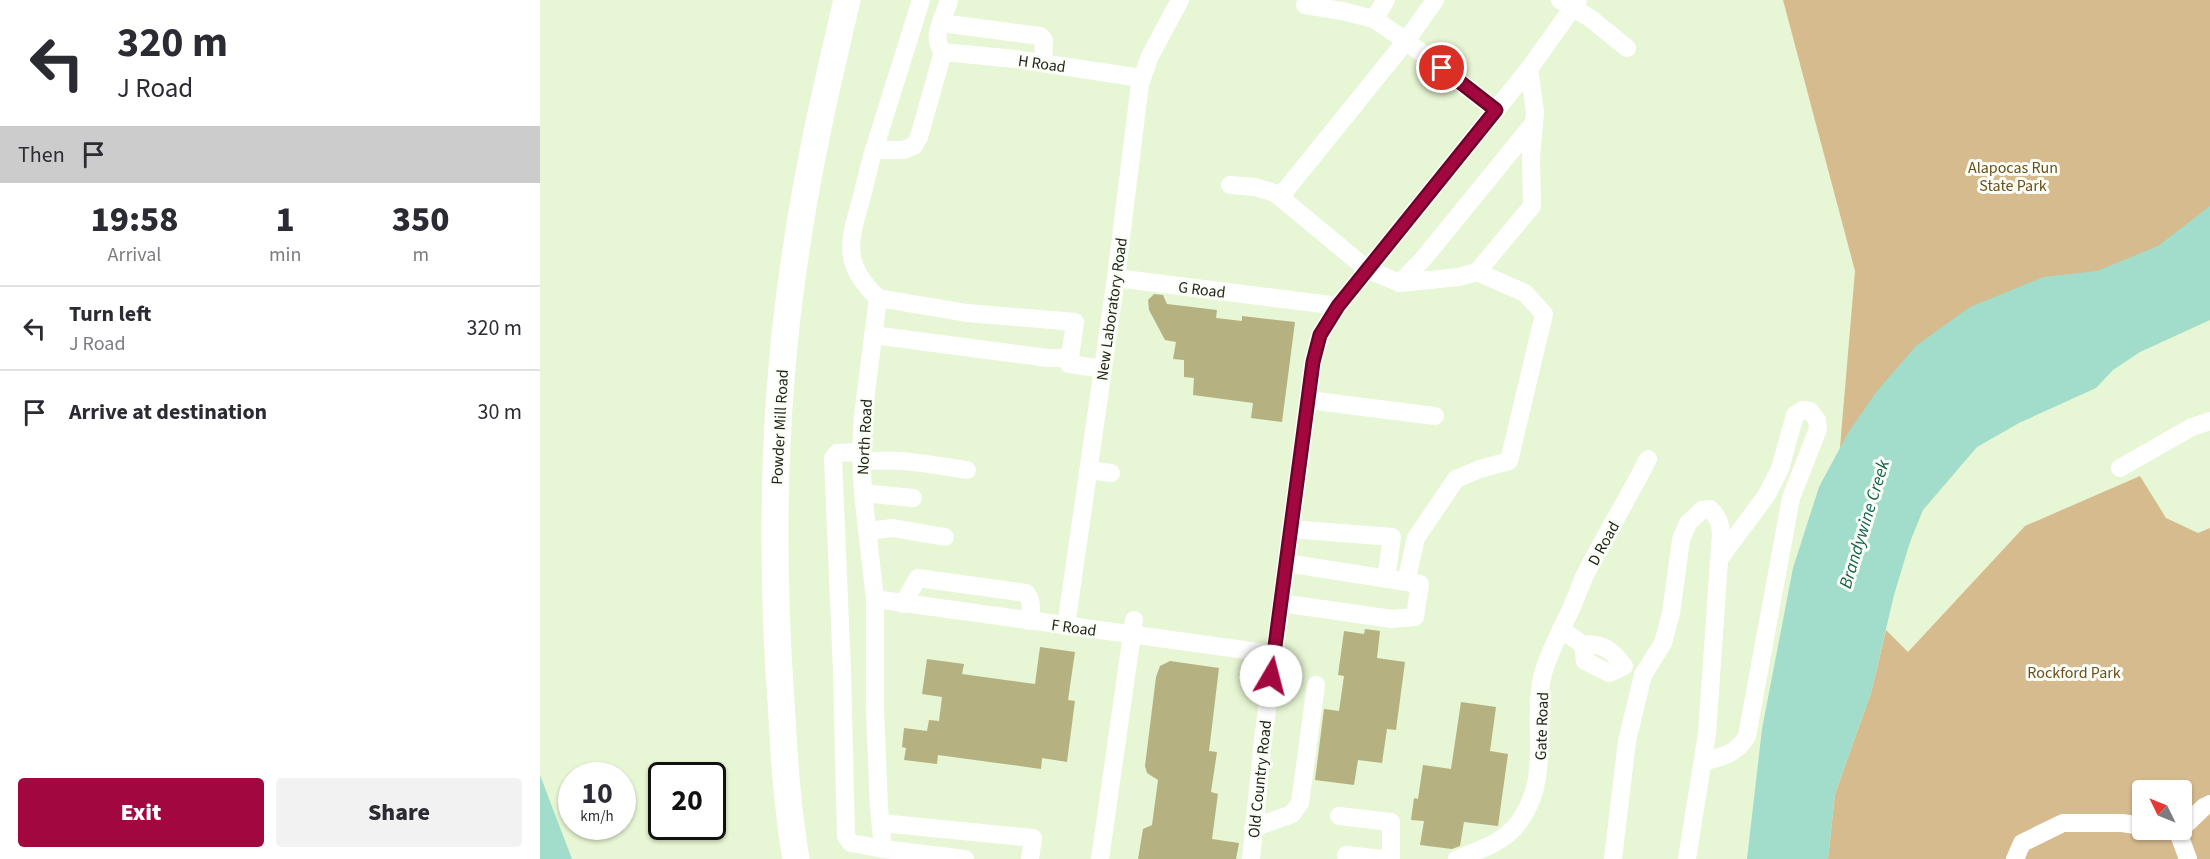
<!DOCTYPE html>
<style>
body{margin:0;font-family:"Source Sans 3",sans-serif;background:#f2f2f3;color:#2b2b33;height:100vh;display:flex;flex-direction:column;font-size:22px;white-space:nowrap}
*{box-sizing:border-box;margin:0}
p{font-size:20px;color:#7c7c81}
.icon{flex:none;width:33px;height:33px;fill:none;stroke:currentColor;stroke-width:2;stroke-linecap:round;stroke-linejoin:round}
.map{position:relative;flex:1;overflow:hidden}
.panel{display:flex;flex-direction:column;background:#fff;width:540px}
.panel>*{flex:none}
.guide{background:#fff;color:#2b2b33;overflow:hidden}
.needle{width:39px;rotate:313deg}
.fabs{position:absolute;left:1592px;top:780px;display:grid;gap:12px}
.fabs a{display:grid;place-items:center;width:60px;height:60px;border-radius:6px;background:#fff;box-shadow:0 2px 4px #0004;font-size:30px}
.speed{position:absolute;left:18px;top:762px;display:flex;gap:12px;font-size:30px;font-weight:700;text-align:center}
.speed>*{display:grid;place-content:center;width:78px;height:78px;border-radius:50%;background:#fff;box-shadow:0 2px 4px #0004;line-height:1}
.speed small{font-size:15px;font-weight:400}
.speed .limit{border:3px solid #111;border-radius:9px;background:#fff;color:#111}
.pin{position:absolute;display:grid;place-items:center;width:51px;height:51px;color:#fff;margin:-26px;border:3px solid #fff;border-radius:50%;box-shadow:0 2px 6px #0007}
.me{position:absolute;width:66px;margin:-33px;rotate:8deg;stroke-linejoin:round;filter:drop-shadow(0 0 4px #0008)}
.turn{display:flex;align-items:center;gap:21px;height:126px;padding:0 18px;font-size:27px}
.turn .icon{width:78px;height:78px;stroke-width:2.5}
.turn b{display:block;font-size:42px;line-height:51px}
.then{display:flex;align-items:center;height:57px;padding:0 18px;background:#0003;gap:12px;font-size:22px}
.eta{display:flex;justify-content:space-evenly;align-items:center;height:102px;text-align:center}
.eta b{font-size:36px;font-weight:800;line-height:42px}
.cta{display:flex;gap:12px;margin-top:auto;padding:12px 18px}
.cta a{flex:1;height:69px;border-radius:6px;background:#a30740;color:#fff;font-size:24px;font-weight:800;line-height:69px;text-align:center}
.cta a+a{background:#f2f2f3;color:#2b2b33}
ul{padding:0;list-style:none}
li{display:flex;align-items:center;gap:18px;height:84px;padding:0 18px;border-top:2px solid #e1e1e2}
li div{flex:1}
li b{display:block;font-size:22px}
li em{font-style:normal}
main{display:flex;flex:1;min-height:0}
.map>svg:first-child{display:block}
.green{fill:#d6bb8f;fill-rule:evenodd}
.water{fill:#a1ddca}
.building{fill:#b6b180}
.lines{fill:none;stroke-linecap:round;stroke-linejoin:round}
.minor{stroke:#fff;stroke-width:18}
.highway{stroke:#fff;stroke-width:27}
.route-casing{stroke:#6a052a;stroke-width:15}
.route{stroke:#a30740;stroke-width:10}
.labels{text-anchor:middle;stroke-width:6;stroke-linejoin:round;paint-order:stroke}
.street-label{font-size:16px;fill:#1d2216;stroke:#fbfef7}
.park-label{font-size:16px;fill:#6b4f1b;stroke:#fbfef7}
.water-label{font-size:18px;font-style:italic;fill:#115f4d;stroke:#fbfef7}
</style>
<main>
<section class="panel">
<div class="guide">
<div class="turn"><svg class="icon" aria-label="left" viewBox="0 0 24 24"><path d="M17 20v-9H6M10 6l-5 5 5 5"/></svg><div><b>320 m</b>J Road</div></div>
<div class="then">Then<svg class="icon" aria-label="arrive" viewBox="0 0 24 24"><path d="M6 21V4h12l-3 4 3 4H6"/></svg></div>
</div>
<div class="eta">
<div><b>19:58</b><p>Arrival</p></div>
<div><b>1</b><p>min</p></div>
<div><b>350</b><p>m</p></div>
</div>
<ul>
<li><svg class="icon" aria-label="left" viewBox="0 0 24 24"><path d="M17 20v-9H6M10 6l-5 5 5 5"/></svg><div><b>Turn left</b><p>J Road</p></div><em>320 m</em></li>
<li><svg class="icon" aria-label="arrive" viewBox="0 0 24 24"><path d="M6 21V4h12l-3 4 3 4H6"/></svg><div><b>Arrive at destination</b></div><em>30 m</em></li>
</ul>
<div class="cta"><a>Exit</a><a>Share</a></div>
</section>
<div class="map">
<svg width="1670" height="859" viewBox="0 0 1670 859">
<rect width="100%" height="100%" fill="#e7f6d4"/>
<g class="green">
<polygon points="1243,0 1670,0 1670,286 1324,453 1300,447 1315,271"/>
<path d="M1600,476L1626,518L1658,533L1670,528V859H1288L1295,794L1331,693L1346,630L1368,652L1485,526ZM1602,790H1641V830H1602Z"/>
</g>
<g class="water">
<polygon points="1670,206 1670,320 1600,352 1573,370 1556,388 1479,423 1437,447 1383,510 1370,542 1354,595 1331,693 1295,794 1288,859 1207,859 1222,729 1253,568 1279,487 1308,433 1337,391 1376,346 1430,307 1504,277 1557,271 1618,246"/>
<polygon points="0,775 32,859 0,859"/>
</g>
<g class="building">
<polygon points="614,294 623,295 627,304 677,310 676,318 702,321 702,316 755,322 742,422 711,418 713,403 653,395 654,378 644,377 644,360 633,359 636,342 625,340 609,310 608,300"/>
<polygon points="825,629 840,631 837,658 865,662 856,730 847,729 842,763 818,760 814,785 775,780 784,709 799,711 804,676 798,675 804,631 824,634"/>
<polygon points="500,647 535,652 528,700 535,701 527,762 502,758 501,769 398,755 397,764 364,760 366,748 362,747 364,728 387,731 389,720 399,721 402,697 382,694 387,659 424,664 422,674 495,684"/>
<polygon points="630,661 679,668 669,751 677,752 671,792 678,794 672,839 699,843 696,859 598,859 603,829 612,825 618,780 607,773 605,766 616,677 620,666"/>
<polygon points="921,702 956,707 950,751 968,754 958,826 924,822 920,846 912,849 880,845 884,821 871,820 874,798 878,799 883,765 911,769"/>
</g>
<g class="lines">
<g class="minor">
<path d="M409,0C404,18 390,36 403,52L379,137L374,146L363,150H334C329,165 326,181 322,196C310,240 300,262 338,298L323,416L321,452L323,493L335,599V710L339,808L343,849L425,859"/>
<polyline points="1020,0 1050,18 1087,48"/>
<polyline points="765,5 802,11 834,19 866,41 956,110"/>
<polyline points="834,19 846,0"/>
<polyline points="401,23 500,36 504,40 503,63"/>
<polyline points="403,52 475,59 601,78"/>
<polyline points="334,150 381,0"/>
<polyline points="690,185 715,187 735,193 828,270 860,283 919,277 937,272 992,206 991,157 995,112 989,69"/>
<polyline points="740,197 866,41 895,0"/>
<polyline points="576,278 798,306"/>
<polyline points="860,283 884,258 994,123"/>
<polyline points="338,298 427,313 535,322 529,364 563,369"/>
<polyline points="333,335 508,358 530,358"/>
<polyline points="768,400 895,416"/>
<polyline points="321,452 297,453 293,458 302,671 306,836 311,843 343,849"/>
<path d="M322,462C356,457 393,465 427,470"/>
<polyline points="1580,468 1652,427 1670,421"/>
<polyline points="548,470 571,473"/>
<polyline points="323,493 373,498"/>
<polyline points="751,529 852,537 846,579"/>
<polyline points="327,531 353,528 405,537"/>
<polyline points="866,582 876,538 916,479 940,469 969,461 1000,331 1004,314 985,293 937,272"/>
<polyline points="335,599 734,654"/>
<polyline points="741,603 852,619 875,617 880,584 746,563"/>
<path d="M363,604L378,578L486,593C493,601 491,611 489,621"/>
<polyline points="526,626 576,278 600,84 610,56 640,0"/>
<path d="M1021,629L1043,645C1062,642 1073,651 1084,666L1069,673L1045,661L1043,645"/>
<path d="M1163,762C1181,757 1197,754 1207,736L1251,498L1278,429L1277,420L1270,411L1263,410L1255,415L1240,469L1226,496L1180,558"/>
<polyline points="799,816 851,822 851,859"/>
<polyline points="341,823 493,838 490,859"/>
<polyline points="713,828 752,814 760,803 776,685"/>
<polyline points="1641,829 1664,807 1670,804"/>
<polyline points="1638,832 1648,859"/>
<polyline points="806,855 843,859"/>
<polyline points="560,859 594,620"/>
<polyline points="711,859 723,740 773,362 780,335 798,306 989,69 1038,0"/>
<path d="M917,859C939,850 964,843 979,822C1015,772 988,720 1005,667C1012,647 1022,628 1031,609C1036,598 1040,586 1045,575C1065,536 1088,498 1108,459"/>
<path d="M1073,859L1087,741L1103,675L1123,643L1131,613L1141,540L1148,523L1162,510L1170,509C1178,516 1180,523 1181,533L1167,734L1147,859"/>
<polyline points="1475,859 1482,843 1523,823 1582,823 1602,826"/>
</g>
<path class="highway" d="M256,859C247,807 244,754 241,701C230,549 233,395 257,244C269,162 288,81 307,0"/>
</g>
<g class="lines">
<g class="route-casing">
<polyline id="route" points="731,676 773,362 780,335 798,306 956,110 902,68"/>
</g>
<use href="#route" class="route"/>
</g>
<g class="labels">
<g class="street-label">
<text transform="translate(502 63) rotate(8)" y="6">H Road</text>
<text transform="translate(662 289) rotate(7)" y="6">G Road</text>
<text transform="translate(571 309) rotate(-82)" y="6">New Laboratory Road</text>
<text transform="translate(239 427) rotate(-87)" y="6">Powder Mill Road</text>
<text transform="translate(324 437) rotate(-87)" y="6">North Road</text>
<text transform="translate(1063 543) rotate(-61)" y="6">D Road</text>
<text transform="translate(534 627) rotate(8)" y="6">F Road</text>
<text transform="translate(1001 726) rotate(-88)" y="6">Gate Road</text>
<text transform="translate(719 779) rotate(-84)" y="6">Old Country Road</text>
</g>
<g class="park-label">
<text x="1473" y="173">Alapocas Run<tspan x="1473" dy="18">State Park</tspan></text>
<text x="1534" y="678">Rockford Park</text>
</g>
<g class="water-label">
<text transform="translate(1324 524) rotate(-73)" y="6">Brandywine Creek</text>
</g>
</g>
</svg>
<div class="fabs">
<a><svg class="needle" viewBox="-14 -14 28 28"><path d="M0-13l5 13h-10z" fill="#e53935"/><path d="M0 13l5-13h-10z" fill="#7c7c81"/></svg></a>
</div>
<div class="speed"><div>10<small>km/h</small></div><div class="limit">20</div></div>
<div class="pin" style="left:902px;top:68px;background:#d93025"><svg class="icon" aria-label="arrive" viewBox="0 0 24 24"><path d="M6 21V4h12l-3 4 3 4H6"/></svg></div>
<svg class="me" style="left:731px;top:676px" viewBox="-20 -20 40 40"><circle r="19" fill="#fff"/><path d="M0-13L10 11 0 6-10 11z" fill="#a30740"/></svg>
</div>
</main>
